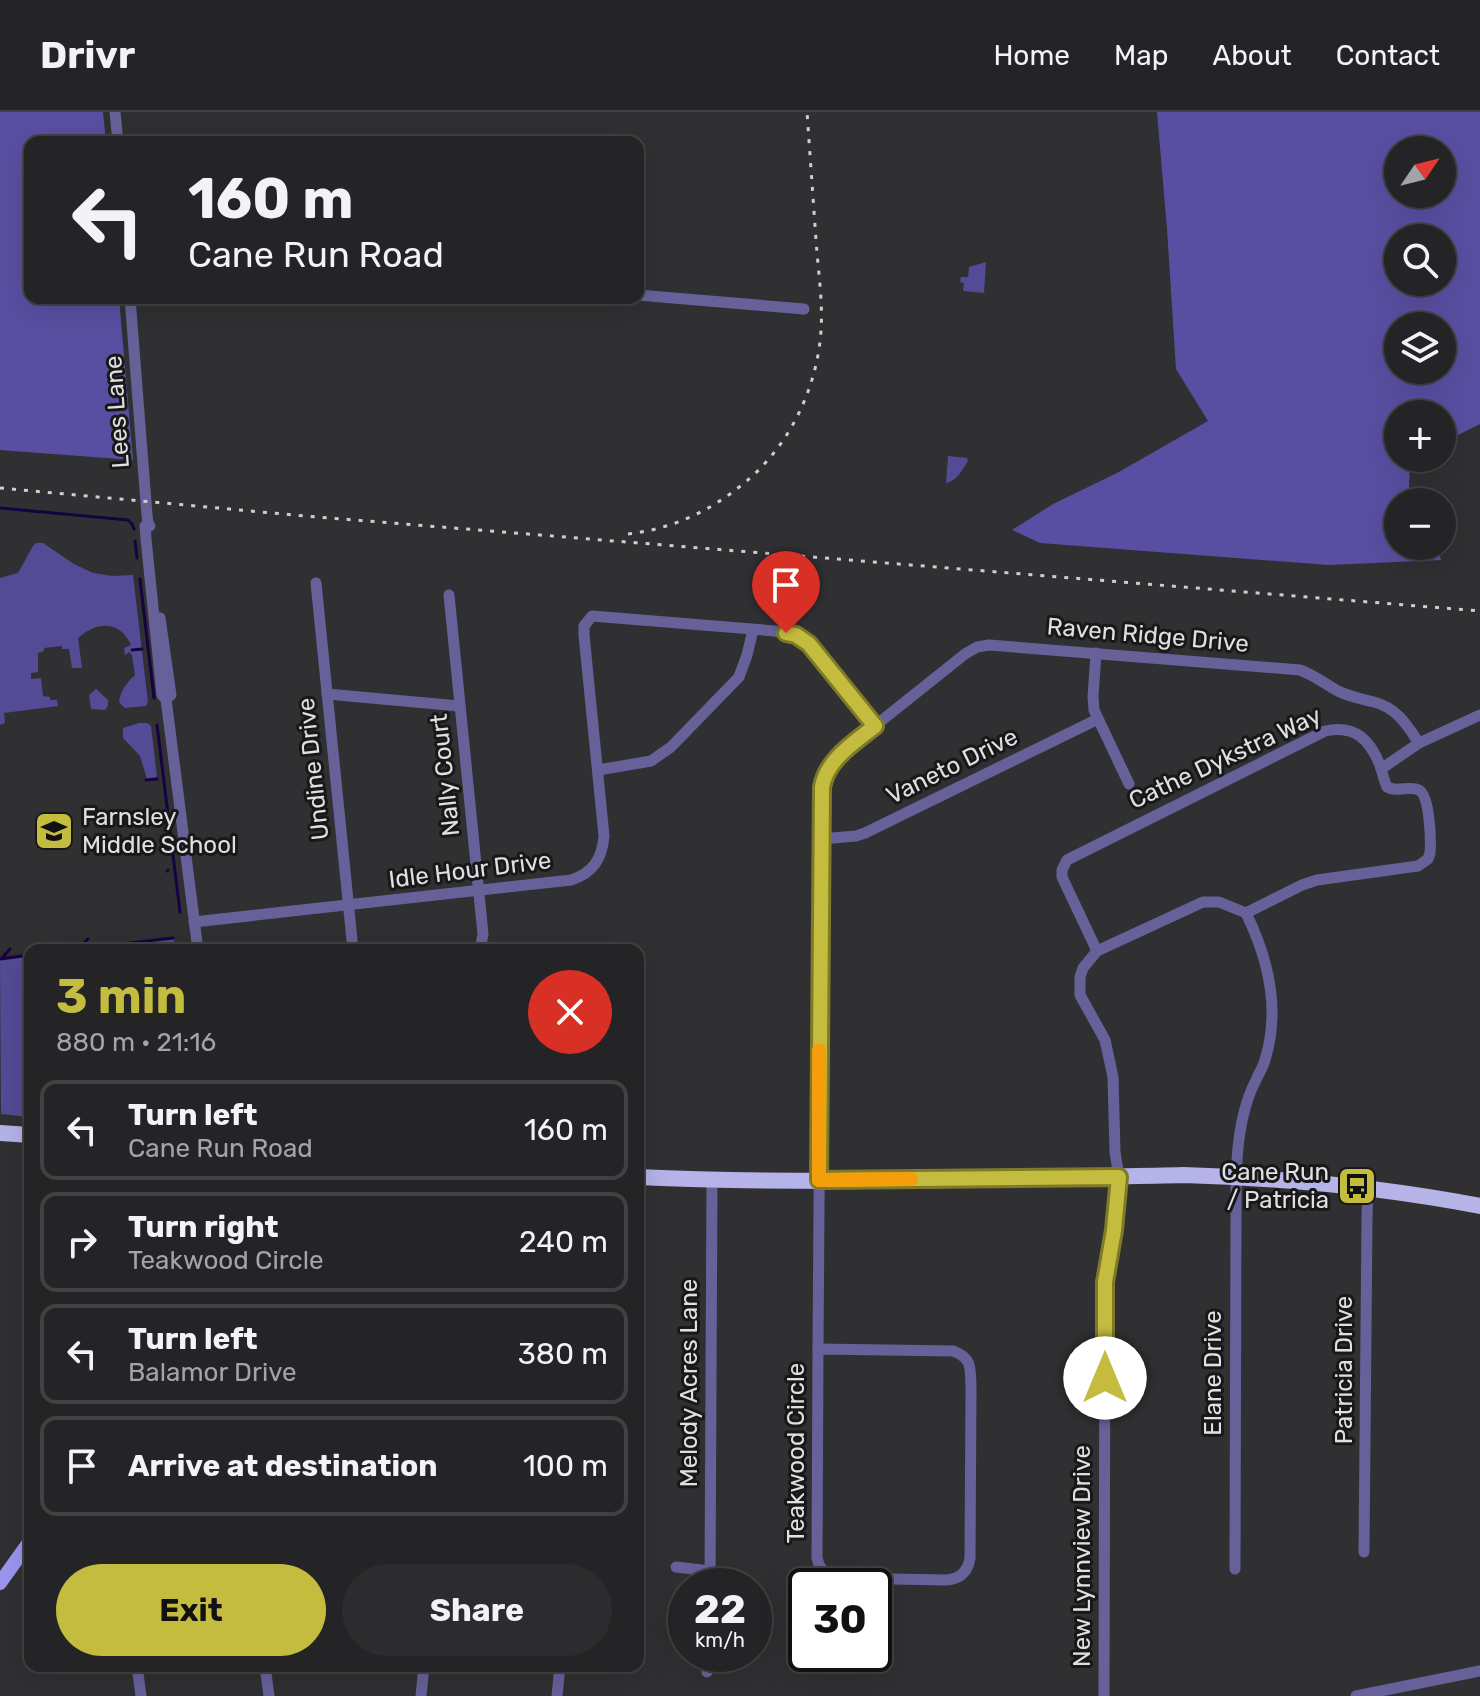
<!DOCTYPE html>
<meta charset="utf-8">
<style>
body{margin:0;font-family:Rubik,sans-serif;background:#2c2c2e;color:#f1f3f6;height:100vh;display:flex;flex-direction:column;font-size:30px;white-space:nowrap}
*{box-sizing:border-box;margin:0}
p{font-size:26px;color:#a3a4a7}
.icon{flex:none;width:44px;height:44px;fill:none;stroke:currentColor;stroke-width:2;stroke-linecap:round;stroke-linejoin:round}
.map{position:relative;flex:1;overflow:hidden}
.details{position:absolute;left:24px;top:832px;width:620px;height:728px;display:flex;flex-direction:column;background:#242426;border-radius:16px;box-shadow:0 8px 32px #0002,0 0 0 2px #414143}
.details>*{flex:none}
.hud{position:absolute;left:24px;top:24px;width:620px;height:168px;border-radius:16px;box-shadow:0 8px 32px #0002,0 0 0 2px #414143;background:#242426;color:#f1f3f6;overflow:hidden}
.needle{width:52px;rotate:55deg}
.tools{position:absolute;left:1384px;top:24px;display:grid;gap:16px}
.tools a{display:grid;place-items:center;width:72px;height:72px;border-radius:50%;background:#242426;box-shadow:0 8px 32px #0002,0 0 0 2px #414143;font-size:40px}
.speed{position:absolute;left:668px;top:1456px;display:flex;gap:16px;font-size:40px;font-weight:700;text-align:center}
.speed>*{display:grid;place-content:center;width:104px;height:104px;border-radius:50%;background:#242426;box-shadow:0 8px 32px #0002,0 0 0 2px #414143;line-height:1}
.speed small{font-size:20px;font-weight:400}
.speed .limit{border:4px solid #111;border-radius:12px;background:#fff;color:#111}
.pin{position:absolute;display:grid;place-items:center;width:68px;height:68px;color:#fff;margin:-82px -34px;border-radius:50% 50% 50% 0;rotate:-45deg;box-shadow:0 0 8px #0007}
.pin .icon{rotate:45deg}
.me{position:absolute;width:88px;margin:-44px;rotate:0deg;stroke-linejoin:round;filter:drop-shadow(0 0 6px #0008)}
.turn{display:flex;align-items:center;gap:28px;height:168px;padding:0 32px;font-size:36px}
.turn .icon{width:104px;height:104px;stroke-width:2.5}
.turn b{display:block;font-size:56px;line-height:68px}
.round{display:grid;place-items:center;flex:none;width:84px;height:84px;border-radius:42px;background:#2c2c2e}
.headline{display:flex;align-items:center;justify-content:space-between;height:136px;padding:0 32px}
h1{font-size:48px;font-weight:700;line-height:60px;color:#c4bc3e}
.cta{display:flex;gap:16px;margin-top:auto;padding:16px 32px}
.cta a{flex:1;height:92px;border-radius:48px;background:#c4bc3e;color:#111;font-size:32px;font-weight:700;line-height:92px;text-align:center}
.cta a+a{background:#2c2c2e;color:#f1f3f6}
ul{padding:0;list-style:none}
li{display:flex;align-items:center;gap:24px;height:100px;margin:0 16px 12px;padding:0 16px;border:4px solid #414143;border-radius:16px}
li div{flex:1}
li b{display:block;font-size:30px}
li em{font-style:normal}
header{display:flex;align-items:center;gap:48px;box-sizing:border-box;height:112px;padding:0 40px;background:#242426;border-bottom:2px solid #414143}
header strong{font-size:38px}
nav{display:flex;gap:44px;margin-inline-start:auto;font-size:28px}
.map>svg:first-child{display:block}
.green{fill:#534b95}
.forest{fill:#594fa2;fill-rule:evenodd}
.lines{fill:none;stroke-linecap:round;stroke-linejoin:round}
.stream{stroke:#14033f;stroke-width:3}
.minor{stroke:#666299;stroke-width:11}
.major{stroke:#9c96f0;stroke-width:14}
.highway{stroke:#b5b3e8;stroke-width:16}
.rail{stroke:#ceced0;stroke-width:3;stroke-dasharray:4 8;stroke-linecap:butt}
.route-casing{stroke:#7f7a28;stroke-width:20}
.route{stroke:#c4bc3e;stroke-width:14}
.slow{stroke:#f59e0b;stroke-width:14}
.labels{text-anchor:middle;stroke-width:6;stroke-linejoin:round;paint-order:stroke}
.street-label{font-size:24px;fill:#e0e0e2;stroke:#181819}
.poi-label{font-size:24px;fill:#e0e0e2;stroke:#181819;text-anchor:start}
</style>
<header>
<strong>Drivr</strong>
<nav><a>Home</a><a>Map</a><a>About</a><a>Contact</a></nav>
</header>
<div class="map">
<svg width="1480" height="1584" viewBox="0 0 1480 1584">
<rect width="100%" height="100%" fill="#303033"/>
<g class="green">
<polygon points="986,150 984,181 963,179 964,171 960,170 961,165 968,165 969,155"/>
<path d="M948,344L967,346L968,349C963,357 956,370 946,371Z"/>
<path d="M36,431H43L74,452L93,461L113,464L133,463L148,590L146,594L125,596L119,590C120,580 127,570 135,563L132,543L129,540L125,543L124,536L131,533C120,508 97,509 78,526L82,556H72L69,537H62V534L44,536V539L38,541V560L31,561V567L41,566L43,584L50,585V588H57L58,594L4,601L5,611L0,613V466L18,461L33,434Z"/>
<polygon points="96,577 108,588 108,594 105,598 91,597 89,583"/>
<polygon points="139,611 147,611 151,614 157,665 147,667 140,644 123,626 123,616"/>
<polygon points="173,826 176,835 185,835 185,838 74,838"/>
<polygon points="30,843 30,1005 1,1002 0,847"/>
</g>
<g class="forest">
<polygon points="0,0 103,0 106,30 30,30 30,186 119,186 133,348 0,338"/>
<path d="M1157,0H1480V312L1442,331V302H1398V346H1410L1409,375L1418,390H1398V434H1437L1441,448L1329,453L1040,431L1012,418L1053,392L1117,361L1208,309L1176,257L1167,117ZM1398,38H1442V82H1398ZM1398,126H1442V170H1398ZM1398,214H1442V258H1398Z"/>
</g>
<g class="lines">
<g class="stream">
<polyline points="0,396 128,408 132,412 134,417"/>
<polyline points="135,429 137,446"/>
<polyline points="140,467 154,586"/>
<polyline points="132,538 142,537"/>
<polyline points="157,613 180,800"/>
<polyline points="146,668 157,667"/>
<polyline points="167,759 168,758"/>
<polyline points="96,835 173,826"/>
<polyline points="79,836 88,827"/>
<polyline points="76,838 91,836"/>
<polyline points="2,846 10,837"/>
<polyline points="0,847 30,843"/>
</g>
<g class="minor">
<polyline points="115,0 118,30"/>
<polyline points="638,183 804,197"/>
<polyline points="130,186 147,403 148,411 150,414"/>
<polyline points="148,411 145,414 146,427 162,583 166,587 198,838"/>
<polyline points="316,471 353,838"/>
<polyline points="449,483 483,822 480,838"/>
<polyline points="160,506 171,583 166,587"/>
<polyline points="1096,541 1093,585 1094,598 1129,672"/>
<polyline points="327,582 459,594"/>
<polyline points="1381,657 1419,631 1480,603"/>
<polyline points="598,658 651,649 671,635 739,565 747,543 753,518"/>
<polyline points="821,727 856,724 865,721 1098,607"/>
<path d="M194,810L571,768C593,761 602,747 604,724L584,523V514L592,504L775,519L796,523L809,532L875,614"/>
<path d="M1097,839L1062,765V758L1067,748L1325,619C1356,612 1371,629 1381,656C1383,663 1384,669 1387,675C1397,681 1409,673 1419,678C1430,684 1431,729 1430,741L1428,747L1418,754L1317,768L1302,773L1246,801L1219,790H1203L1097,839L1083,856L1080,865V883L1105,928L1113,965L1115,1040L1119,1065L1114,1118L1105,1170L1104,1584"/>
<path d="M818,1237L822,675L829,656L841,641L965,542L977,535L989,533L1300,558C1314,563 1325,572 1338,579C1350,585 1362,587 1374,590C1397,596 1407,613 1419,631"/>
<path d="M818,1237L953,1239C973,1246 970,1257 971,1276L970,1446C968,1460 960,1467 946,1468L839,1466C827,1464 820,1459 817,1446Z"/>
<polyline points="1364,1440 1367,1105 1368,1076"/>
<polyline points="676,1455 710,1459"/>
<path d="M1235,1457L1236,1096C1236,1067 1236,1038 1242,1009C1245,995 1249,981 1256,968C1258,963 1262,957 1264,951C1281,900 1269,848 1246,801"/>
<polyline points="710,1474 712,1068"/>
<polyline points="137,1554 141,1584"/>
<polyline points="265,1554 269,1584"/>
<polyline points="707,1560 708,1542"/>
<polyline points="421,1584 424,1554"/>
<polyline points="557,1584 560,1554"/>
<polyline points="1356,1584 1480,1559"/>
</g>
<polyline class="major" points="0,1471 30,1429"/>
<g class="highway">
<polyline points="0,1021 30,1023"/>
<path d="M638,1065C819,1073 1002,1067 1183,1063C1283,1066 1381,1075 1480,1094"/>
</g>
<g class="rail">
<polyline points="0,376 305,404 1480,499"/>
<path d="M628,422C671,417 709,400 743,372C789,335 817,277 821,219C823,189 818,158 816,128C813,85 810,43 807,0"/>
</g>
</g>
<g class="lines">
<g class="route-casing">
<path id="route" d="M786,521L796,523L809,532L875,614C854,631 827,647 822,675L819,1068L1119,1065L1114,1118L1105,1170V1266"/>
</g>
<use href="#route" class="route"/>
<polyline class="slow" points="819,938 819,1068 911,1067"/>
</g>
<defs>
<g id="school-square" transform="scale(2)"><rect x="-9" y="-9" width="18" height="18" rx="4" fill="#c4bc3e" stroke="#181819"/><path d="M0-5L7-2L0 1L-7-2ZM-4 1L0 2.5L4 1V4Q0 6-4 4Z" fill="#111"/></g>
<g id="bus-square" transform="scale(2)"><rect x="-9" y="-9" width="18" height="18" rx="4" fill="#c4bc3e" stroke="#181819"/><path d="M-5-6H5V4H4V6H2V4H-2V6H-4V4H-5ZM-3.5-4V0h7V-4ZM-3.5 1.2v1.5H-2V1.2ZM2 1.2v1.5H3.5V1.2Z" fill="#111"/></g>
</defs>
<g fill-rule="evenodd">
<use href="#school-square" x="54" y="719"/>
<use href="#bus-square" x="1357" y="1074"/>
</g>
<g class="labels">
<g class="street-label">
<text transform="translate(117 300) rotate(-94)" y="8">Lees Lane</text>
<text transform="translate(1148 523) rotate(5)" y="8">Raven Ridge Drive</text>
<text transform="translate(1225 646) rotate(-25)" y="8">Cathe Dykstra Way</text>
<text transform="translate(952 654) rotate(-26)" y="8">Vaneto Drive</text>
<text transform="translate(313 657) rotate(-96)" y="8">Undine Drive</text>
<text transform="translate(445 663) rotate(-96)" y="8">Nally Court</text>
<text transform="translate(470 758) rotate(-7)" y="8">Idle Hour Drive</text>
<text transform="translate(1344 1258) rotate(-90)" y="8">Patricia Drive</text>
<text transform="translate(1213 1261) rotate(-90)" y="8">Elane Drive</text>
<text transform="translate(689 1271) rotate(-90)" y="8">Melody Acres Lane</text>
<text transform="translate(796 1341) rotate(-90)" y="8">Teakwood Circle</text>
<text transform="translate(1082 1444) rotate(-90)" y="8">New Lynnview Drive</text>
</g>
<g class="poi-label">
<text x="82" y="713">Farnsley<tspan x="82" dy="28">Middle School</tspan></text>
<text x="1329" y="1068" text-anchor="end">Cane Run<tspan x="1329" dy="28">/ Patricia</tspan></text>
</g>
</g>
</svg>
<div class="tools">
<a><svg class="needle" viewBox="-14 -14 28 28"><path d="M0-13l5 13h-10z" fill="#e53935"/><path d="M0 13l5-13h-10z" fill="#a3a4a7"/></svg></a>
<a><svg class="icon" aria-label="search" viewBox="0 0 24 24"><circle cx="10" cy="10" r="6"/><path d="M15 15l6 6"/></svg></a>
<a><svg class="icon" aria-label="layers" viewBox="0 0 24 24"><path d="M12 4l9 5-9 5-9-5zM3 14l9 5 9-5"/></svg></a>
<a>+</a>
<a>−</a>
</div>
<div class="speed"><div>22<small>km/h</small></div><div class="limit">30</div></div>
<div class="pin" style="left:786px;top:521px;background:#d93025"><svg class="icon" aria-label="arrive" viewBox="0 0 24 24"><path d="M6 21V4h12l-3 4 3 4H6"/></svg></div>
<svg class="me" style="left:1105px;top:1266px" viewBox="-20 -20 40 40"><circle r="19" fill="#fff"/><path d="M0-13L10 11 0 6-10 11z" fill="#c4bc3e"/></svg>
<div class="hud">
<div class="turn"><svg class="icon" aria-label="left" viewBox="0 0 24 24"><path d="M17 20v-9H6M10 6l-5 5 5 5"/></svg><div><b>160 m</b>Cane Run Road</div></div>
</div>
<section class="details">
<div class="headline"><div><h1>3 min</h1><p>880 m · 21:16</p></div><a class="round" style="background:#d93025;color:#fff"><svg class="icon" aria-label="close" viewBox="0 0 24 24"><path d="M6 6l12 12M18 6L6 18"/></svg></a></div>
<ul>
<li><svg class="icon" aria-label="left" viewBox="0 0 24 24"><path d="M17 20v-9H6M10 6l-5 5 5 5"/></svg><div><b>Turn left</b><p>Cane Run Road</p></div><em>160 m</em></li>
<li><svg class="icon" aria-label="right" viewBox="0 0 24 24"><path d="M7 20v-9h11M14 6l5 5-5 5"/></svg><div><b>Turn right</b><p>Teakwood Circle</p></div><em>240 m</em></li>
<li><svg class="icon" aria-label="left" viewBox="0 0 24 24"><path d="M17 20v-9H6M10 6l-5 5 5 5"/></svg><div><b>Turn left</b><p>Balamor Drive</p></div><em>380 m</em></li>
<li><svg class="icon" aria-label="arrive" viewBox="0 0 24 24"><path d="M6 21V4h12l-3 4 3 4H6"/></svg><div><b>Arrive at destination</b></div><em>100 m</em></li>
</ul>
<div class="cta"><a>Exit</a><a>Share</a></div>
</section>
</div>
